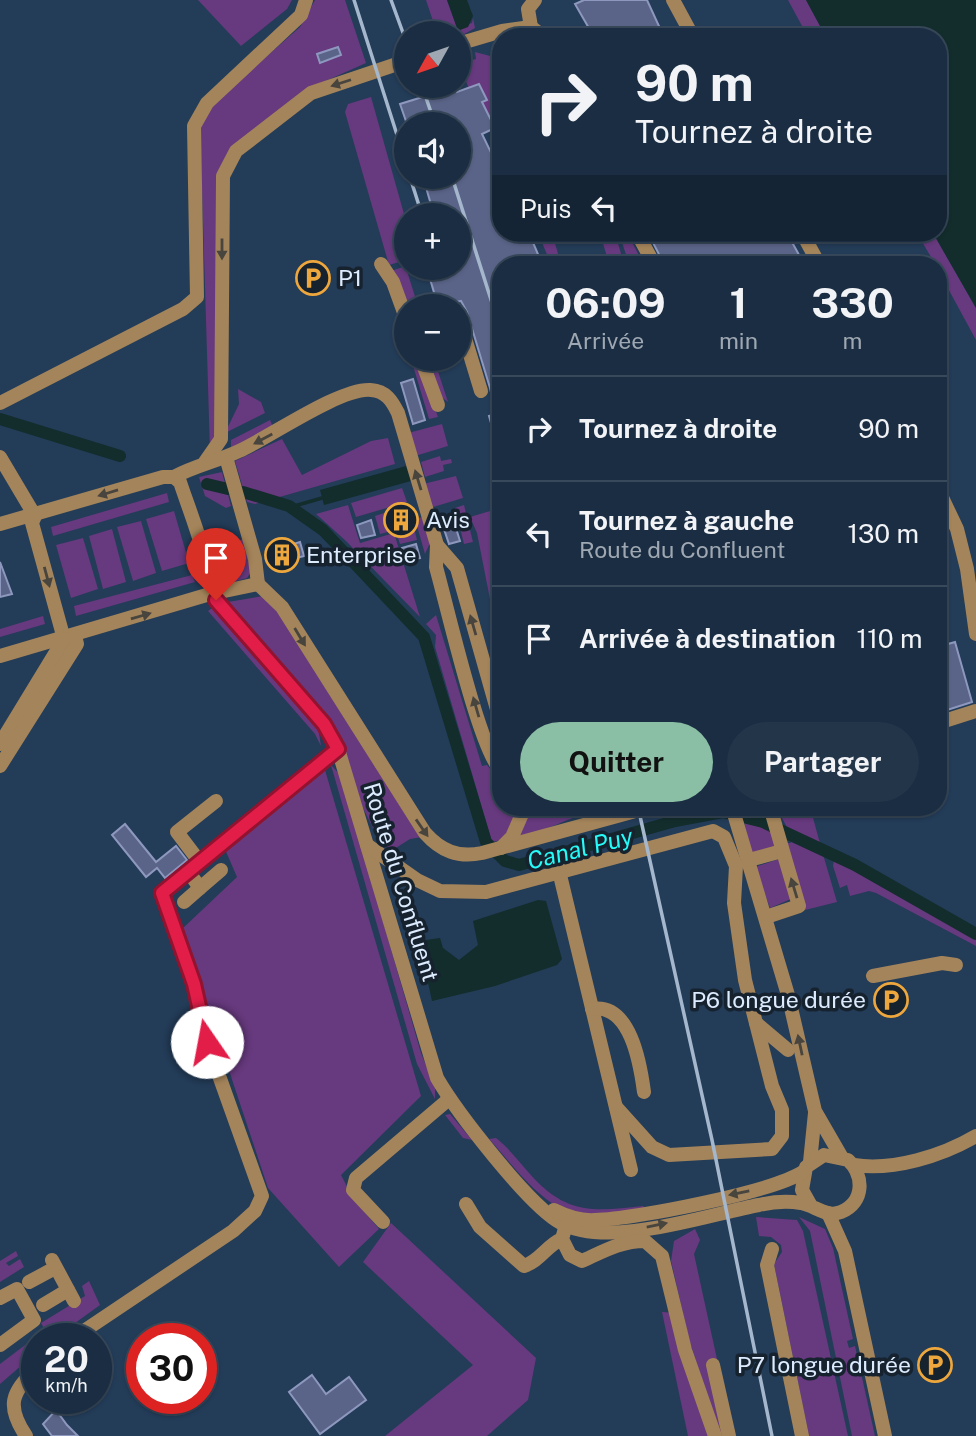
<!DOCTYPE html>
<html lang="fr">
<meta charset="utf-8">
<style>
body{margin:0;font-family:"Public Sans",sans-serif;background:#233549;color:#f1f3f6;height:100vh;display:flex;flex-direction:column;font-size:26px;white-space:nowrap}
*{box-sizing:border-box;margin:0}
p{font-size:23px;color:#9fa8b2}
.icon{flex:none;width:38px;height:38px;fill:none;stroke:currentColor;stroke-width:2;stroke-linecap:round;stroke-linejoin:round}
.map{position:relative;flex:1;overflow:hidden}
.panel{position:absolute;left:492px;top:256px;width:455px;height:560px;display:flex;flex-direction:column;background:#1a2d42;border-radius:28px;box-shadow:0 2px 5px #0004,0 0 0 2px #38495b}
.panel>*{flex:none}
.guide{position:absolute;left:492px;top:28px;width:455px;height:214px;border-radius:28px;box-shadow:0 2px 5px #0004,0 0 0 2px #38495b;background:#1a2d42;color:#f1f3f6;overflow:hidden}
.needle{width:46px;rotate:230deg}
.buttons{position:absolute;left:394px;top:21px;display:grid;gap:14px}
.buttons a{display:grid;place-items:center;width:77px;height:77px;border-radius:50%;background:#1a2d42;box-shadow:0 2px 5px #0004,0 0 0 2px #38495b;font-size:35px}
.speed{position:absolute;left:21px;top:1323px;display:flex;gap:14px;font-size:35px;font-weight:700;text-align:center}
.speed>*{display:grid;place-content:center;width:91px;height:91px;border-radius:50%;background:#1a2d42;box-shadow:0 2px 5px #0004,0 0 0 2px #38495b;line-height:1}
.speed small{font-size:18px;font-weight:400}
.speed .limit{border:10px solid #d22;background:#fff;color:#111}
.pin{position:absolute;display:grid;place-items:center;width:60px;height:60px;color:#fff;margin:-72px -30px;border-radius:50% 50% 50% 0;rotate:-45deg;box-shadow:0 0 7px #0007}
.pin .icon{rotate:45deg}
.me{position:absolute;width:77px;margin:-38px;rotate:348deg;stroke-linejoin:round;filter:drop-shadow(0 0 5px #0008)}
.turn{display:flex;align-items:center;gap:24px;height:147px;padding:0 28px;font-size:32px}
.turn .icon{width:91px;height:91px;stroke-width:2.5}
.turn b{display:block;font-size:49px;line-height:60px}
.then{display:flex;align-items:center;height:66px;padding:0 28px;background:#0003;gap:14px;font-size:26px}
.eta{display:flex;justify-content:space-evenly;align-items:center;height:119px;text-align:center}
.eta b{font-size:42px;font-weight:700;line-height:49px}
.action{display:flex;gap:14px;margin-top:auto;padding:14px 28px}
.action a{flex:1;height:80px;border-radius:42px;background:#8abfa5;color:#111;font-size:28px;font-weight:700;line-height:80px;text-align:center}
.action a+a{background:#233549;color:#f1f3f6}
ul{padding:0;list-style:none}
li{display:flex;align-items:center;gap:21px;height:105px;padding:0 28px;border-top:2px solid #38495b}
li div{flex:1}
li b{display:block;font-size:26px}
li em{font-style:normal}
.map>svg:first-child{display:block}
.green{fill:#67397e}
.water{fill:#132d2c}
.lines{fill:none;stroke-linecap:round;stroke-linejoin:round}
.stream{stroke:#132d2c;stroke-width:3.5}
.canal{stroke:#132d2c;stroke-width:12}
.building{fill:#5a6488;stroke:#8e98bf;stroke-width:2}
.minor{stroke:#a4845a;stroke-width:14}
.rail{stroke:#a5b7cc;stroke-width:3.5}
.oneway{fill:#48443e}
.route-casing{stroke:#92132f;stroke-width:18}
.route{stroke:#e11d48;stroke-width:12}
.labels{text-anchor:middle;stroke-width:7;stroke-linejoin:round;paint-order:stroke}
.poi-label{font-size:23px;fill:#dcebfd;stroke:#17222f;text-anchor:start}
.street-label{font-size:23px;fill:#dcebfd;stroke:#17222f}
.water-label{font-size:24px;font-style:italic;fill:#26fbf8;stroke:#17222f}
</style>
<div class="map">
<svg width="976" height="1436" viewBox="0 0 976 1436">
<rect width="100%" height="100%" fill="#233c58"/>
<g class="green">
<polygon points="198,0 292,0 287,9 241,46"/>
<polygon points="315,0 345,0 366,63 303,91 223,167 216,440 210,452 200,123 210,106 300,27"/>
<polygon points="426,0 447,0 457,28 472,23 473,18 475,28 459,37 458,33 437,33"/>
<polygon points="788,0 806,0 826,37 808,37"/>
<polygon points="475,52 490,56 500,62 500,151 492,132 495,128 482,102 486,100 469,89 459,63 476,59"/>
<polygon points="371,97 406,221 406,260 389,265 345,112 348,104"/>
<polygon points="538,233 552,233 561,264 551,264"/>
<polygon points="600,233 615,233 624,264 609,264"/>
<polygon points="619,233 627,233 642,261 629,264"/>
<polygon points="917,233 933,233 976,308 976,340 938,270 938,264 935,264"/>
<polygon points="406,266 406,268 418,306 406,306 391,271"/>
<polygon points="411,359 417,359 438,417 429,419"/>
<polygon points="424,359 434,359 448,402 440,396"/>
<polygon points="238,389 261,402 265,413 225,433 239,404"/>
<polygon points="270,420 274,429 231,451 231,440"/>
<polygon points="442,424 448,446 415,456 408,433"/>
<polygon points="388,438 395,464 255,504 247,502 235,461 282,439 302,475 371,441"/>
<polygon points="440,456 441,461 451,459 452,463 443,465 444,471 425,477 421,462"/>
<polygon points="222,472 231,506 226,508 205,496 199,477"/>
<polygon points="456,476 463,498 430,508 423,484"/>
<polygon points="402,488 407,502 356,517 351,503"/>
<polygon points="167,493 169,502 53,536 51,527"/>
<polygon points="348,505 360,543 394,533 420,617 346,541 316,514"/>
<polygon points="464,505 473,542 464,544 455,508"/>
<polygon points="500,508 500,650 477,533 470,517"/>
<polygon points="174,511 189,563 162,571 146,519"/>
<polygon points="387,512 392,531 380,534 375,516"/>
<polygon points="423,517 430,543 425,554 415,519"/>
<polygon points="141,521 156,573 133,581 117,527"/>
<polygon points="414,528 417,540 400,544 396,532"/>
<polygon points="112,529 126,582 103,589 89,536"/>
<polygon points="83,538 98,589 71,598 56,545"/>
<polygon points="243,539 252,570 247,578 229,583 223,562 235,542"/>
<polygon points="192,575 195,582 76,616 74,606"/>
<polygon points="263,596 273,605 422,837 410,839 391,851 373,828 363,808 335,727 228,602"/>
<polygon points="212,608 318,727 321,746 315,734 208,611"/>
<polygon points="436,615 482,766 487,765 500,780 500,807 519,807 516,818 502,840 492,842 435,647 436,635 426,624"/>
<polygon points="43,616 45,624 0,637 0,629"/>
<polygon points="331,765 341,776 421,1053 435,1088 435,1099 417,1064"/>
<polygon points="325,770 421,1096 341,1175 354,1200 379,1229 339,1267 268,1188 182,929 237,877 224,847"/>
<path d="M530,807H597L598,810C568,817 546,832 515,838Z"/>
<polygon points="739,807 763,807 766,820 740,810"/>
<polygon points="776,807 810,807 821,847 789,831"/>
<polygon points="743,818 770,829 776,847 752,855"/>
<polygon points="789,835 822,851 837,902 805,910 786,843 791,843"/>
<polygon points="779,859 791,899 770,908 755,867"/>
<polygon points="834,860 976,939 976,946 876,893 869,891 850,896 847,885 840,888 833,866"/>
<polygon points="450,1114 472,1140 463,1138 445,1115"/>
<path d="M496,1138C509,1148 519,1162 530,1174C565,1214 593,1212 643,1206L648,1210C628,1212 601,1220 582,1216C541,1207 516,1168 489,1139Z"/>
<polygon points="756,1217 797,1220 803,1231 848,1436 809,1436 774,1264 782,1252 781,1245 771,1237 759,1236"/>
<polygon points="799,1217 825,1229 833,1248 853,1339 847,1341 849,1348 855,1346 875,1436 852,1436 810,1231"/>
<polygon points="391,1223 536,1358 528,1400 487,1436 385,1436 473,1365 363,1262"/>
<polygon points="695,1229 700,1240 694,1254 717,1359 709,1364 725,1436 720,1436 689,1339 671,1261 674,1241"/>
<polygon points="16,1251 18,1256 6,1263 9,1266 20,1259 24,1267 0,1282 0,1261"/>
<polygon points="89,1281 100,1305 53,1339 37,1339 37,1352 0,1384 0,1364 45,1330 41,1323 85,1296 82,1286"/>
<polygon points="662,1312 675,1313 710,1436 688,1436"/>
</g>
<g class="water">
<polygon points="447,0 467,0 473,16 468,27 460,30 457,28"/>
<polygon points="806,0 976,0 976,308 933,233 938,233 938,37 826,37"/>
<polygon points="406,466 411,481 324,505 320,490"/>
<polygon points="538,900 546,901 562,959 557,965 495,986 432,1001 419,941 440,938 443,948 459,960 478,945 473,921"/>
</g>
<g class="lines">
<polyline class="stream" points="291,507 322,498"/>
<g class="canal">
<polyline points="0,419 120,456"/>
<polyline points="207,484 228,489"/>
<polyline points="243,492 289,506 323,530 424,637 486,842 505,861 519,865 675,821 723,812 763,822 855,865 976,934"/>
</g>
</g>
<g class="building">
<polygon points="584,0 647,0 664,37 594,37 575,4"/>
<polygon points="338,47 341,55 320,63 317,54"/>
<polygon points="479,84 487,100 482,102 495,128 482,134 500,171 500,233 529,233 540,259 539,264 500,264 500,448 498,448 489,416 496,414 490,388 467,312 461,301 438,306 428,272 458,268 458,215 434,215 423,177 458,177 458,124 407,124 400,104 455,87 457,92"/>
<polygon points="648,233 787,233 804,264 664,264"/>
<polygon points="413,379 425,420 413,424 401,383"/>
<polygon points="406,511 410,525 396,529 392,515"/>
<polygon points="371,520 375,535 361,538 357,525"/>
<polygon points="454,522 460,541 449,544 443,526"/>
<polygon points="300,542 304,556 277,563 273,550"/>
<polygon points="416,544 420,558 406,562 402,548"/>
<polygon points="0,562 12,594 0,597"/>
<polygon points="941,620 948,644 955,642 972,702 938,713 938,621"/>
<polygon points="125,824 156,862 176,846 187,860 165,878 157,868 146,877 112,835"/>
<polygon points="312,1375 326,1394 349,1377 366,1400 320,1434 289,1392"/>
<polygon points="56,1410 67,1425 78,1436 52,1436 43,1424"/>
</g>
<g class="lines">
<g class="minor">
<polyline points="673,0 693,37"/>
<polyline points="531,27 528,9 535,0"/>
<polyline points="458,44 502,31 531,27 544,37"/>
<polyline points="637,233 654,264"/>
<polyline points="802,233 819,264"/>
<polyline points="381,264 393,282 406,318"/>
<polyline points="458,315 481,391"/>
<polyline points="421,359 438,405"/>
<polyline points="0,403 183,309 197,297 194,126 207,103 301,15 306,0"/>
<polyline points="0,457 35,516"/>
<polyline points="226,457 255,559 258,584"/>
<polyline points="205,462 221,439 223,176 236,151 311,93 406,61"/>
<path d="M174,477L180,482C187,504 216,577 210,594"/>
<polyline points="938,489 957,529 967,569 976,634"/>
<polyline points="35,516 32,523 64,639"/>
<path d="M0,524L163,477H174C194,466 218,461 239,451C270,437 341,387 371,390C386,391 392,401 398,413L437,545L436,567C447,606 479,747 500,769"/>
<polyline points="437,545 457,568 500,720"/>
<path d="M210,594L324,724L338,749L437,1078C456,1111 529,1206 561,1223C609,1249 706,1215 759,1205C772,1202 788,1201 801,1203C816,1206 826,1218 841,1212C865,1202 864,1175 848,1160L824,1155L806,1167L802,1190L811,1206"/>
<path d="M0,656L210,594L258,584L282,607L425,833C441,851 458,858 482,853L650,807"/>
<polyline points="938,723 976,711"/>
<polyline points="0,744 64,639"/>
<polyline points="0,766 77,644 75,636"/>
<polyline points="732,807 788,995 815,1111 841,1156"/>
<polyline points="367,845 417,880 440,891 486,892 713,831 724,837 736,866 734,903 745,980 772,1086 782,1110 782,1136 772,1149 669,1155 652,1147 616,1107"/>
<polyline points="501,848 512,837 525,807"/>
<polyline points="749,860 782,851"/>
<polyline points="199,861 177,832 216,801"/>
<polyline points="188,871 200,888 221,870"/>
<polyline points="559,871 631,1170"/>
<polyline points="184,902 200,888"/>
<polyline points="766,917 799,906 770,807"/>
<polyline points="873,976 942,963 956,965"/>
<path d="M592,1009C630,1003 640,1062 644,1092"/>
<polyline points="756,1023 788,1050"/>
<polyline points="810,1162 815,1113"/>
<path d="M854,1165C893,1171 942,1156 976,1136"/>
<path d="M466,1204L480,1227L524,1266C540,1261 547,1245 562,1239"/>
<path d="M554,1210C566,1216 581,1221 595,1220C635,1219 772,1192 803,1172"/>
<polyline points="828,1213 845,1251 885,1436"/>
<polyline points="383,1222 353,1190 356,1178 449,1099"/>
<path d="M566,1225L562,1239L570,1255L582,1261C604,1251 621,1241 645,1241L662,1256L685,1350L715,1436"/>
<polyline points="772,1249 767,1265 802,1436"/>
<polyline points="52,1260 74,1301"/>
<polyline points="29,1282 55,1268"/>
<polyline points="0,1298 17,1289 34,1320 0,1345"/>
<polyline points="43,1305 68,1290"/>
<polyline points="72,1339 233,1231 255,1211 262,1196 207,1042 194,984 162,893 338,749"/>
<polyline points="713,1365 729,1436"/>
<path d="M26,1436C6,1406 11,1392 37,1368"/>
</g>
<g class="rail">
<polyline points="354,0 406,163"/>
<polyline points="391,0 406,41"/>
<polyline points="422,86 435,124"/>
<polyline points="410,177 422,215"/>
<polyline points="452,177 500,328"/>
<polyline points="638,807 712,1140 772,1436"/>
</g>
</g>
<defs><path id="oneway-solid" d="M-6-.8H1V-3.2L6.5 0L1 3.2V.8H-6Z" transform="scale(1.75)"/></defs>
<g class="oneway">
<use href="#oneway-solid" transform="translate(341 83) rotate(162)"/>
<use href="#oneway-solid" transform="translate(222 249) rotate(90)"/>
<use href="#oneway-solid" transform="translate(263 439) rotate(152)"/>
<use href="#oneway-solid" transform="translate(418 480) rotate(-107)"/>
<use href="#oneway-solid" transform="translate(108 493) rotate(163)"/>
<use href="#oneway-solid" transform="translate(47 577) rotate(75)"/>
<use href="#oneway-solid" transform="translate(141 616) rotate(-16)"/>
<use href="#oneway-solid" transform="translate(473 625) rotate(-106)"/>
<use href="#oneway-solid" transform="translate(300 637) rotate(59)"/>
<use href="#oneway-solid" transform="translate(476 707) rotate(-106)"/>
<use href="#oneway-solid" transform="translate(422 828) rotate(55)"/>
<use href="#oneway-solid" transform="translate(794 888) rotate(-107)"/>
<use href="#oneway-solid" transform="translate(800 1045) rotate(-102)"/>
<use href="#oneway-solid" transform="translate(739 1193) rotate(168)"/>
<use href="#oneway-solid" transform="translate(657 1225) rotate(-11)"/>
</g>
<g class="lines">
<g class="route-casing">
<polyline id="route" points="207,1042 194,984 162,893 338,749 324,724 216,600"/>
</g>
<use href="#route" class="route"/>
</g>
<defs>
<g id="parking-ring" transform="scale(1.75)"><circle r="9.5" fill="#17222f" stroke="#eea73d" stroke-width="1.5"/><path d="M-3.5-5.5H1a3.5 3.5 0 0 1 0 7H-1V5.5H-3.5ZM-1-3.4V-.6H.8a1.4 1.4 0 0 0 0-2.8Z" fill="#eea73d"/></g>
<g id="building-ring" transform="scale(1.75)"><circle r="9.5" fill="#17222f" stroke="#eea73d" stroke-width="1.5"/><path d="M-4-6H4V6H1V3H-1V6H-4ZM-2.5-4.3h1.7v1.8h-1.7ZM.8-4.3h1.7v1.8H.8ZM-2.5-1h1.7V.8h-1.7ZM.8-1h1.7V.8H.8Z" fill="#eea73d"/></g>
</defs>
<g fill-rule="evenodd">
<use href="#parking-ring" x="313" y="278"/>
<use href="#building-ring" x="401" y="520"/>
<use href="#building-ring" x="282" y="555"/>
<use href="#parking-ring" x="891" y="1000"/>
<use href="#parking-ring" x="935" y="1365"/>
</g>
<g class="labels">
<g class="poi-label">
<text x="338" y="286">P1</text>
<text x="426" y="528">Avis</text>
<text x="306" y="563">Enterprise</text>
<text x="866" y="1008" text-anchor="end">P6 longue durée</text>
<text x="911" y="1373" text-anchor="end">P7 longue durée</text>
</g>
<g class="street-label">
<text transform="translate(401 882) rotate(73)" y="8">Route du Confluent</text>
</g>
<g class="water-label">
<text transform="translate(580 849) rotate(-14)" y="8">Canal Puy</text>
</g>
</g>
</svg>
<div class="buttons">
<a><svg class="needle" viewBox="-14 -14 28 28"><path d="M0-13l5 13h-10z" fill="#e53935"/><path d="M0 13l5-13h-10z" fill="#9fa8b2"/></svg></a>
<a><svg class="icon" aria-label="sound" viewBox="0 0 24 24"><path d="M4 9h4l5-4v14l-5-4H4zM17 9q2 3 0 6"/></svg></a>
<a>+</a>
<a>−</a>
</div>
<div class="speed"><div>20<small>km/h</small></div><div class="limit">30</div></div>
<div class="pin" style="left:216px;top:600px;background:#d93025"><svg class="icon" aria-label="arrive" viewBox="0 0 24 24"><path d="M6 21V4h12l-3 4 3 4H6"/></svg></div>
<svg class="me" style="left:207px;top:1042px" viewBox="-20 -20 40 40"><circle r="19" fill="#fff"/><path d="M0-13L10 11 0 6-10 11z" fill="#e11d48"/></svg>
<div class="guide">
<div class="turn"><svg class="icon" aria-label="right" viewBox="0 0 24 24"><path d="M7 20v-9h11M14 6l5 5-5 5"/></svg><div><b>90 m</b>Tournez à droite</div></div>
<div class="then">Puis<svg class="icon" aria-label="left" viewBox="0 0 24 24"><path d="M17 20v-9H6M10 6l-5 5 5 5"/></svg></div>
</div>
<section class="panel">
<div class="eta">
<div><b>06:09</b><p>Arrivée</p></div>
<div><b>1</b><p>min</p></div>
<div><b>330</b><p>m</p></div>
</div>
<ul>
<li><svg class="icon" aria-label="right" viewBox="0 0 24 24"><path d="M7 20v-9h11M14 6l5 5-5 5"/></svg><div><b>Tournez à droite</b></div><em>90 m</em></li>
<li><svg class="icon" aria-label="left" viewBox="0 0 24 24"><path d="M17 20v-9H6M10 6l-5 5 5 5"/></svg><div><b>Tournez à gauche</b><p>Route du Confluent</p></div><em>130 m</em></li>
<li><svg class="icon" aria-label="arrive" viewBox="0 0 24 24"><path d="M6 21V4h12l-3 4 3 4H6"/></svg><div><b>Arrivée à destination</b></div><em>110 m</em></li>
</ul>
<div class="action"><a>Quitter</a><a>Partager</a></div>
</section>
</div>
